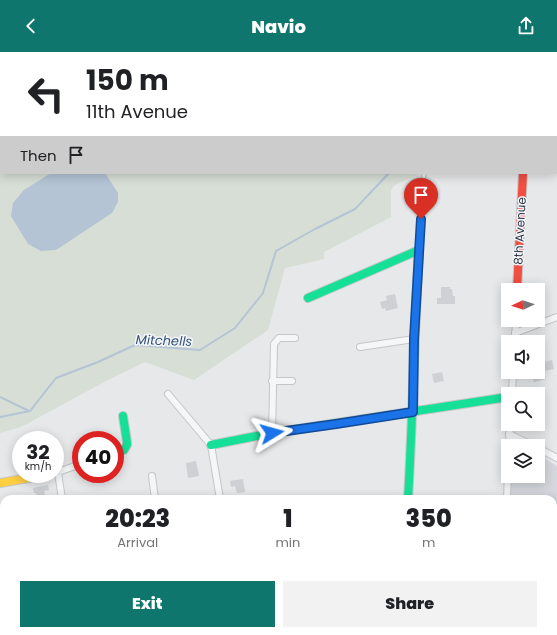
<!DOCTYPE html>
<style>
body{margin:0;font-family:Poppins,sans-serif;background:#f2f2f2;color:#202124;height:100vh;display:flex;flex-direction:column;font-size:15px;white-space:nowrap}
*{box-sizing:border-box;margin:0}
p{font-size:13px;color:#757577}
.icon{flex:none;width:22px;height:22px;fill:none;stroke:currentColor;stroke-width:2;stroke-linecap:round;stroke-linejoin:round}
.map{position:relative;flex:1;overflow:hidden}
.side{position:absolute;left:0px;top:443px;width:557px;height:140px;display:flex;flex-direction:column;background:#fff;border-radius:12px 12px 0 0;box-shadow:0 2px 10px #0003}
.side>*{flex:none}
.hud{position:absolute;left:0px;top:0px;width:557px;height:122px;box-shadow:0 2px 10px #0003;background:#fff;color:#202124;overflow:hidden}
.needle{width:26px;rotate:266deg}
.tools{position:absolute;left:501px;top:231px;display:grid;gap:8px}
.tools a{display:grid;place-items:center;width:44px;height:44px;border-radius:0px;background:#fff;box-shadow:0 2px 10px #0003;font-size:20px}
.speed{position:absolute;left:12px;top:379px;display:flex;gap:8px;font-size:20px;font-weight:700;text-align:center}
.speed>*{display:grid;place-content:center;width:52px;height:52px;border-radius:50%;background:#fff;box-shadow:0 2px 10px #0003;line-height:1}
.speed small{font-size:10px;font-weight:400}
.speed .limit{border:6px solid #d22;background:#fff;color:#111}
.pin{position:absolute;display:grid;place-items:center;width:34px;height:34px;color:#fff;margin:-41px -17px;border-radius:50% 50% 50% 0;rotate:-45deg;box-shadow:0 0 4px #0007}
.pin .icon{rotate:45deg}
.me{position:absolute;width:44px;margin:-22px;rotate:82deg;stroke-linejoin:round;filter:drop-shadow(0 0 3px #0008)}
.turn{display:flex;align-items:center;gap:14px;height:84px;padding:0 20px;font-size:18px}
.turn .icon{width:52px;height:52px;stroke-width:2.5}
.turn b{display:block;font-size:28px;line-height:34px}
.then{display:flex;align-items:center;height:38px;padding:0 20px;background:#0003;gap:8px;font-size:15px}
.eta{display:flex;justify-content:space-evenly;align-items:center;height:68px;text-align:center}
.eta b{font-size:24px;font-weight:800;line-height:28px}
.cta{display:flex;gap:8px;margin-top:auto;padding:8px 20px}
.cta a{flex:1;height:46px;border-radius:0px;background:#0f766e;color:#fff;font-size:16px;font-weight:800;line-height:46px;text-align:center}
.cta a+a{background:#f2f2f2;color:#202124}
header{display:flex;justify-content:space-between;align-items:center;height:52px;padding:0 20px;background:#0f766e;color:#fff;font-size:18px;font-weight:800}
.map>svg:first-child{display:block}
.built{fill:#d4d7dd}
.green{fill:#d6ded6}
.water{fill:#b4c4d5}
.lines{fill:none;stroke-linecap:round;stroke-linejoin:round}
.stream{stroke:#b4c4d5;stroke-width:2}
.building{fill:#ced0d3}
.lane-casing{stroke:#c4c6c8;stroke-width:5}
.street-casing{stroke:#c4c6c8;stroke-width:8}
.fast-casing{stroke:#c4c6c8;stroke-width:10}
.slow-casing{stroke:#c4c6c8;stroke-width:10}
.jam-casing{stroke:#c4c6c8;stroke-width:10}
.lane{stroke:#f5f6f7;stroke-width:3}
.street{stroke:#f5f6f7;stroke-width:6}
.fast{stroke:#16e098;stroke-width:8}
.slow{stroke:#ffcf43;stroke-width:8}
.jam{stroke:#f24e42;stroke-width:8}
.route-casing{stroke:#114b97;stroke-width:10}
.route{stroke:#1a73e8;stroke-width:7}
.labels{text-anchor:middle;stroke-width:3;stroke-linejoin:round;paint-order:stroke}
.street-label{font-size:12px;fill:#2b3445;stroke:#f4f6f9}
.water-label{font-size:13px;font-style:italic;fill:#34527a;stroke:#f4f6f9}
</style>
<header><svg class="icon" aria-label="back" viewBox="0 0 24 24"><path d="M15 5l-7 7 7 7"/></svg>Navio<svg class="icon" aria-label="share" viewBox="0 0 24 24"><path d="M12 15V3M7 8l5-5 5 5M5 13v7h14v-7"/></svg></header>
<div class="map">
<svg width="557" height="583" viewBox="0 0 557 583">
<rect width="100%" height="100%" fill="#e6e8ea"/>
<polygon class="built" points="538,403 557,414 557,583 541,583 542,579 553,579 553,447 510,447 511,424 538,424"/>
<polygon class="green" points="0,0 557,0 557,87 556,1 1,1 1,121 421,121 395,133 391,138 391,165 324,200 324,207 285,216 268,278 194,328 145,310 108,328 21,375 0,381"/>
<polygon class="water" points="51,121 105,121 118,141 118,150 112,161 56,198 41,199 28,192 11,164 13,151 24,138"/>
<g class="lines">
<g class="stream">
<polyline points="556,25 557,26"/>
<polyline points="0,345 29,359"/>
<polyline points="0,365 30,359 56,326 98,310 135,293 200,298 235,276 263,241 276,199 315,177 355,157 389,121"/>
</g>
</g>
<g class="building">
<polygon points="441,235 450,235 450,237 452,237 453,244 455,244 455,252 437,252 437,246 441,246"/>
<polygon points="395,242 398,256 386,259 385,256 382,257 380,250 387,248 386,244"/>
<polygon points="552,308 554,317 544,319 546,327 534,330 532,324 535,323 534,320 538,320 538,311"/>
<polygon points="442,320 444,329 434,331 432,322"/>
<polygon points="196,409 199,424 188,426 186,411"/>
<polygon points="243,427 245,440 237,441 235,434 231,435 230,429"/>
<polygon points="48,433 49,438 44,439 46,447 38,447 36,441 34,441 33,436"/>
</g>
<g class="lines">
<g class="lane-casing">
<g id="lane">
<polyline points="482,1 482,0"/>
<polyline points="419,198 424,121"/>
<polyline points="278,579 278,583"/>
<polyline points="308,579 328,582 344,579"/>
<polyline points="382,579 382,583"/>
<polyline points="420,579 421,583"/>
<polyline points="447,579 449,583"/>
</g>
</g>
<g class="street-casing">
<g id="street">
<polyline points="515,281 557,265"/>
<polyline points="515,290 516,268"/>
<polyline points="360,295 414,287"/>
<polyline points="272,329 292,329"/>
<polyline points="168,342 211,393 220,447"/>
<polyline points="512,342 513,320"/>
<polyline points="272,381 274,292 279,286 295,286"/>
<polyline points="509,382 534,394"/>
<polyline points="509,394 510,372"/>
<polyline points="538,396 557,406"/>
<polyline points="55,421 81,412"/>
<polyline points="58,421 62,447"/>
<polyline points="152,424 155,447"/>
<polyline points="507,447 508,419"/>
<polyline points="0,531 4,530"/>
<polyline points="0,558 4,583"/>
<polyline points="149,579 149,583"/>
<polyline points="248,579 248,583"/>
<polyline points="499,583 499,579"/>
</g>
</g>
<g class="fast-casing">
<g id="fast">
<path d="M308,246L419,198C414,281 413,364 408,447"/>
<polyline points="211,393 272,381 508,345"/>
<polyline points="115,400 124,398 127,393 127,390 123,364"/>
</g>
</g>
<g class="slow-casing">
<polyline id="slow" points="0,431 50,422"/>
</g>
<g class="jam-casing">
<polyline id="jam" points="517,238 523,121"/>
</g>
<use href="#lane" class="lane"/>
<use href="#street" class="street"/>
<use href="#fast" class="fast"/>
<use href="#slow" class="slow"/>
<use href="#jam" class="jam"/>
</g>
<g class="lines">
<g class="route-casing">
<polyline id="route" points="272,381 336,372 413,360 414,287 421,167"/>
</g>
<use href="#route" class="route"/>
</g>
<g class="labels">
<g class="street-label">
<text transform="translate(520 179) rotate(-87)" y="4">8th Avenue</text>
</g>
<g class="water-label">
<text transform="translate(164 288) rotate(2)" y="5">Mitchells</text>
</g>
</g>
</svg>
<div class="tools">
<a><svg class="needle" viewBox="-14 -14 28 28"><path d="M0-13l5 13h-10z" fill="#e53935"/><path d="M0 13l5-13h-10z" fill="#757577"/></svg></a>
<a><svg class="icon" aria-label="sound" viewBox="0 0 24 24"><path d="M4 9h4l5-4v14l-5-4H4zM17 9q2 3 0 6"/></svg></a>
<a><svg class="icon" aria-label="search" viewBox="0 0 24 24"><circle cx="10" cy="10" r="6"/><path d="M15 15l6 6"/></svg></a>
<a><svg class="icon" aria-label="layers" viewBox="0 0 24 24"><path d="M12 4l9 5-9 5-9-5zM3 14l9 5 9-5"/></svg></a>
</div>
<div class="speed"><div>32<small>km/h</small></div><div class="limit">40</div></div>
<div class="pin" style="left:421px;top:167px;background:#d93025"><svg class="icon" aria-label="arrive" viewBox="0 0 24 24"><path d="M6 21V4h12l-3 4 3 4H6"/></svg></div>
<svg class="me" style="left:272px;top:381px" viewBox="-20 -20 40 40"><path d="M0-17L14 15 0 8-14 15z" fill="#1a73e8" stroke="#fff" stroke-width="4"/></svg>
<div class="hud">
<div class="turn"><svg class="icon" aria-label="left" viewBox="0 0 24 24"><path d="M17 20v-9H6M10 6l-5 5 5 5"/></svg><div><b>150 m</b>11th Avenue</div></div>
<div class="then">Then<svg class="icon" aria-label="arrive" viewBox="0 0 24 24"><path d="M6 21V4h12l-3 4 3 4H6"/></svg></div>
</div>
<section class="side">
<div class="eta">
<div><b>20:23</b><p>Arrival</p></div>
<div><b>1</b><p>min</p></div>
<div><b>350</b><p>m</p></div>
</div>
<div class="cta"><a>Exit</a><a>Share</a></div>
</section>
</div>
